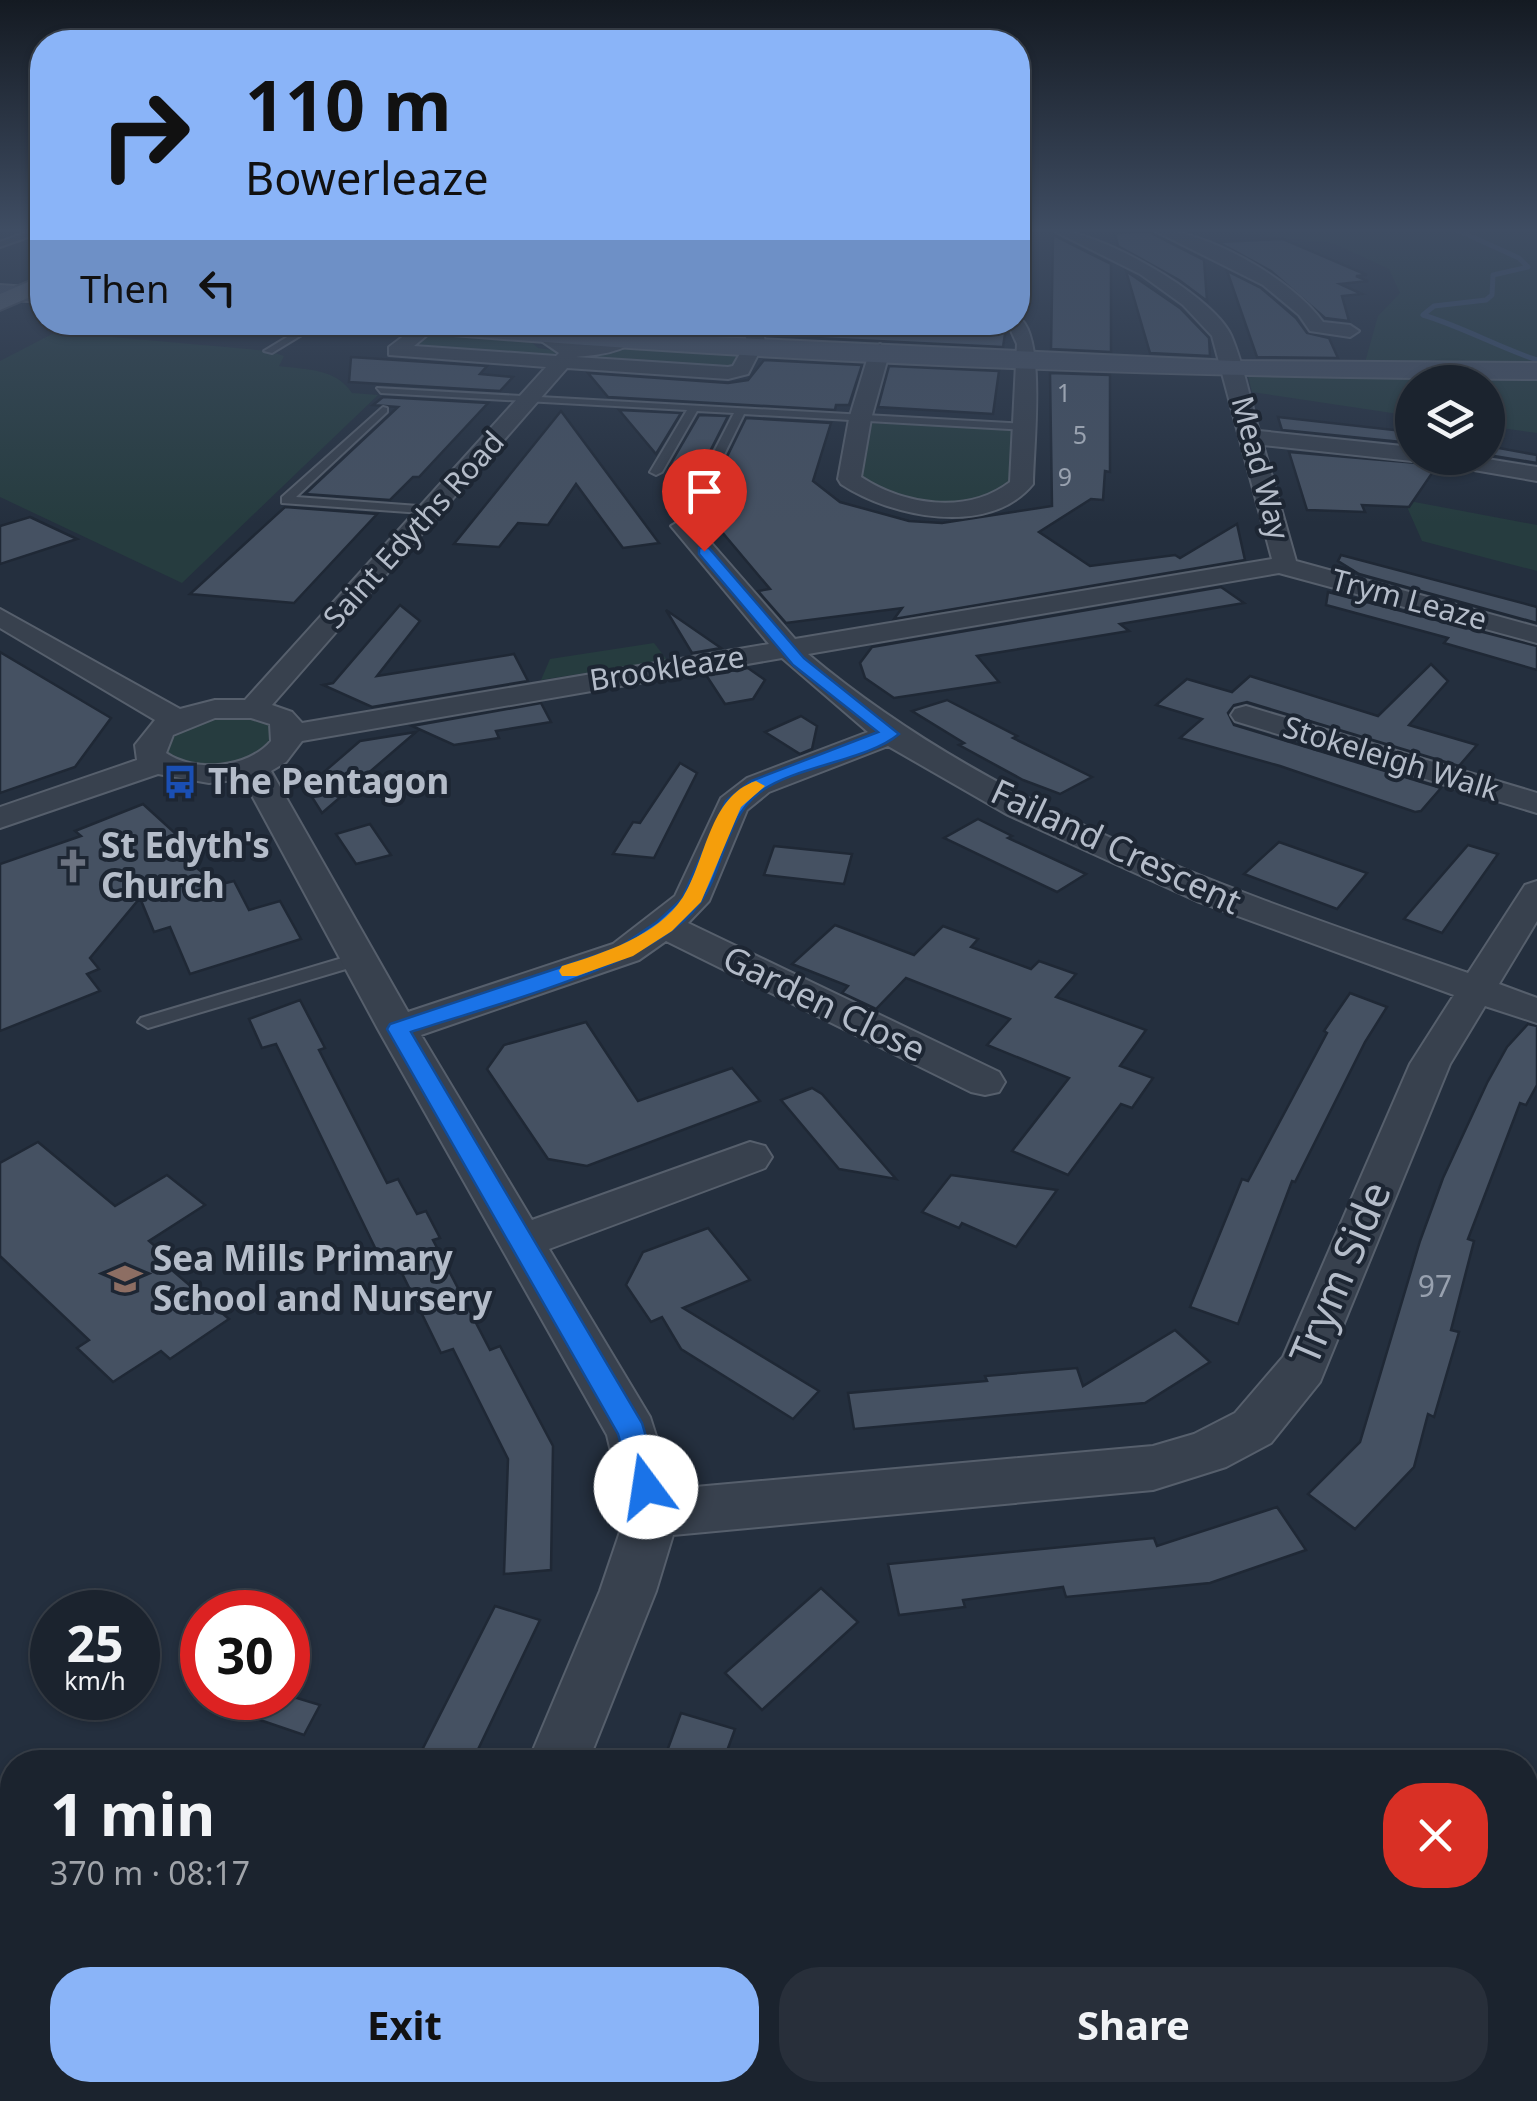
<!DOCTYPE html>
<meta charset="utf-8">
<style>
body{margin:0;font-family:"Noto Sans",sans-serif;background:#282f3a;color:#f1f3f6;height:100vh;display:flex;flex-direction:column;font-size:38px;white-space:nowrap}
*{box-sizing:border-box;margin:0}
p{font-size:32px;color:#a0a4aa}
.icon{flex:none;width:55px;height:55px;fill:none;stroke:currentColor;stroke-width:2;stroke-linecap:round;stroke-linejoin:round}
.map{position:relative;flex:1;overflow:hidden}
.drawer{position:absolute;left:0px;top:1750px;width:1538px;height:352px;display:flex;flex-direction:column;background:#1b232e;border-radius:40px 40px 0 0;box-shadow:0 2px 8px #0004,0 0 0 2px #39404a}
.drawer>*{flex:none}
.top-card{position:absolute;left:30px;top:30px;width:1000px;height:305px;border-radius:40px;box-shadow:0 2px 8px #0004,0 0 0 2px #39404a;background:#8ab4f8;color:#111;overflow:hidden}
.controls{position:absolute;left:1395px;top:365px;display:grid;gap:20px}
.controls a{display:grid;place-items:center;width:110px;height:110px;border-radius:50%;background:#1b232e;box-shadow:0 2px 8px #0004,0 0 0 2px #39404a;font-size:50px}
.speed{position:absolute;left:30px;top:1590px;display:flex;gap:20px;font-size:50px;font-weight:700;text-align:center}
.speed>*{display:grid;place-content:center;width:130px;height:130px;border-radius:50%;background:#1b232e;box-shadow:0 2px 8px #0004,0 0 0 2px #39404a;line-height:1}
.speed small{font-size:25px;font-weight:400}
.speed .limit{border:15px solid #d22;background:#fff;color:#111}
.pin{position:absolute;display:grid;place-items:center;width:85px;height:85px;color:#fff;margin:-102px -42px;border-radius:50% 50% 50% 0;rotate:-45deg;box-shadow:0 0 10px #0007}
.pin .icon{rotate:45deg}
.me{position:absolute;width:110px;margin:-55px;rotate:346deg;stroke-linejoin:round;filter:drop-shadow(0 0 8px #0008)}
.turn{display:flex;align-items:center;gap:35px;height:210px;padding:0 50px;font-size:45px}
.turn .icon{width:130px;height:130px;stroke-width:2.5}
.turn b{display:block;font-size:70px;line-height:85px}
.then{display:flex;align-items:center;height:95px;padding:0 50px;background:#0003;gap:20px;font-size:38px}
.round{display:grid;place-items:center;flex:none;width:105px;height:105px;border-radius:40px;background:#282f3a}
.summary{display:flex;align-items:center;justify-content:space-between;height:170px;padding:0 50px}
h1{font-size:60px;font-weight:700;line-height:75px}
.primary-button{display:flex;gap:20px;margin-top:auto;padding:20px 50px}
.primary-button a{flex:1;height:115px;border-radius:40px;background:#8ab4f8;color:#111;font-size:40px;font-weight:700;line-height:115px;text-align:center}
.primary-button a+a{background:#282f3a;color:#f1f3f6}
.map>svg:first-child{display:block}
.green{fill:#263c3f}
.lines{fill:none;stroke-linecap:round;stroke-linejoin:round}
.stream{stroke:#394c67;stroke-width:5}
.building{fill:#455162;stroke:#1f2835;stroke-width:2.5}
.service-casing{stroke:#565f6c;stroke-width:4}
.minor-casing{stroke:#565f6c;stroke-width:4}
.secondary-casing{stroke:#565f6c;stroke-width:4}
.primary-casing{stroke:#414a57;stroke-width:4}
.service{fill:#38414e;fill-rule:evenodd}
.minor{fill:#38414e;fill-rule:evenodd}
.secondary{fill:#465061;fill-rule:evenodd}
.primary{fill:#56606e;fill-rule:evenodd}
.route{fill:#1a73e8;stroke:#114b97;stroke-width:2.5}
.slow{fill:#f59e0b}
.labels{text-anchor:middle;stroke-width:8;stroke-linejoin:round;paint-order:stroke}
.far-number-label{font-size:25px;fill:#98a1af}
.far-street-label{font-size:30px;fill:#b4bcc9;stroke:#1d2633}
.number-label{font-size:30px;fill:#98a1af}
.poi-label{font-size:35px;font-weight:bold;fill:#b4bcc9;stroke:#1d2633;text-anchor:start}
.street-label{font-size:35px;fill:#b4bcc9;stroke:#1d2633}
.near-street-label{font-size:42px;fill:#b4bcc9;stroke:#1d2633}
</style>
<div class="map">
<svg width="1537" height="2101" viewBox="0 0 1537 2101">
<rect width="100%" height="100%" fill="#242f3e"/>
<g class="green">
<polygon points="1198,229 1537,229 1537,365 1364,366 1378,316 1400,293 1389,269 1333,243"/>
<polygon points="652,323 738,323 745,333 742,338 712,336 715,329 671,327 666,335 646,334 636,328"/>
<path d="M56,332L269,351L284,356L279,366C308,370 335,368 352,393L378,395L182,583L0,497V361Z"/>
<polygon points="427,332 527,338 538,348 558,351 550,358 409,350"/>
<polygon points="629,346 744,351 736,367 730,369 584,362 589,354"/>
<polygon points="1248,376 1537,376 1537,433 1488,426 1488,382 1412,382 1412,416 1252,392"/>
<polygon points="868,423 1007,429 1012,431 1012,480 1006,488 966,502 922,505 857,481"/>
<polygon points="1404,500 1537,525 1537,571 1422,541"/>
<polygon points="654,643 667,660 541,680 550,659"/>
<path d="M247,714L271,723L277,734C260,760 212,777 182,765C175,763 167,755 161,751L164,739L202,718Z"/>
<polygon points="1537,1809 1537,2101 1467,2101 1467,2090 1525,2090 1525,1836"/>
</g>
<g class="lines">
<path class="stream" d="M1455,229L1519,258L1528,267L1493,275L1492,295L1486,300L1434,306L1423,315C1463,327 1498,347 1537,360"/>
</g>
<g class="building">
<polygon points="1149,232 1204,260 1207,301 1179,280 1118,246 1115,233"/>
<polygon points="1053,235 1111,264 1111,352 1051,349"/>
<polygon points="1283,239 1367,275 1356,276 1368,281 1340,284 1362,294 1342,296 1349,321 1325,318 1271,271 1218,242"/>
<polygon points="1126,271 1180,308 1209,338 1210,356 1150,353"/>
<polygon points="1227,271 1261,288 1296,318 1307,333 1329,338 1338,358 1257,357"/>
<polygon points="821,322 1003,322 1006,328 1003,347 773,336"/>
<polygon points="351,357 487,366 480,374 513,377 500,391 349,382"/>
<polygon points="764,360 862,365 849,405 836,405 835,410 608,397 588,373 728,383 748,380"/>
<polygon points="889,366 999,371 993,414 878,407"/>
<polygon points="1050,373 1110,375 1110,472 1105,471 1103,500 1091,499 1039,532 1090,566 1175,555 1180,558 1237,524 1245,560 894,619 902,608 786,623 758,591 770,589 668,468 699,415 728,416 698,475 705,483 716,479 746,418 831,423 813,481 840,502 909,521 942,523 1052,506"/>
<polygon points="383,397 488,403 419,477 413,477 390,500 305,494 398,407 373,405"/>
<polygon points="619,410 681,413 656,454"/>
<polygon points="561,411 659,543 623,548 576,484 548,525 518,523 499,547 454,544"/>
<polygon points="1278,417 1412,432 1412,443 1282,430"/>
<polygon points="1488,446 1537,455 1537,463 1488,455"/>
<polygon points="1289,452 1417,463 1437,466 1409,507 1362,505 1365,512 1307,510"/>
<polygon points="285,507 377,514 294,603 190,594"/>
<polygon points="30,517 77,539 0,564 0,526"/>
<polygon points="1341,555 1537,607 1537,623 1359,574 1338,561"/>
<polygon points="1221,587 1244,603 1120,624 1129,631 977,656 999,682 894,698 865,678 860,663 872,647"/>
<polygon points="1328,592 1537,646 1537,670 1444,643 1448,638 1326,605"/>
<polygon points="400,605 420,621 377,676 514,654 528,681 372,707 323,685 333,683"/>
<polygon points="666,610 721,648 692,653"/>
<polygon points="0,652 111,718 75,767 0,793"/>
<polygon points="1431,664 1448,681 1409,725 1477,745 1459,766 1247,702 1234,705 1228,713 1234,725 1441,788 1421,811 1415,812 1280,766 1180,738 1202,719 1156,705 1187,679 1232,692 1250,676 1378,716"/>
<polygon points="748,668 765,680 753,699 725,704 706,675"/>
<polygon points="947,700 1017,736 1013,738 1092,777 1060,794 1023,780 959,745 964,743 912,711"/>
<polygon points="541,703 551,722 496,731 499,738 454,745 412,726"/>
<polygon points="801,716 817,726 812,749 800,754 765,732"/>
<polygon points="416,732 322,813 310,794 310,784 360,741"/>
<polygon points="680,763 697,773 654,858 613,854 633,822 640,823"/>
<polygon points="143,804 176,834 162,840 218,885 234,881 249,910 280,901 301,939 190,974 170,927 154,932 140,898 90,958 99,969 87,974 100,991 0,1031 0,864 81,836 75,831"/>
<polygon points="978,819 1012,836 1008,838 1086,874 1057,892 944,838"/>
<polygon points="370,824 391,855 356,864 336,834"/>
<polygon points="1279,842 1367,873 1337,909 1244,874"/>
<polygon points="1468,845 1498,854 1442,933 1404,919"/>
<polygon points="774,846 852,854 844,884 764,875"/>
<polygon points="835,925 914,955 943,926 978,939 971,947 1031,969 1039,961 1076,974 1056,997 1146,1030 1120,1066 1153,1078 1132,1108 1121,1104 1068,1175 1012,1151 1069,1078 987,1045 1010,1019 906,978 876,1009 842,993 848,986 792,964"/>
<polygon points="1350,993 1387,1007 1365,1042 1295,1182 1292,1181 1238,1324 1190,1307 1242,1179 1248,1181 1327,1033 1324,1031"/>
<polygon points="300,1000 325,1048 319,1050 387,1183 398,1179 417,1214 426,1211 440,1238 433,1240 490,1350 500,1346 553,1446 551,1570 504,1574 508,1459 453,1349 441,1353 393,1255 381,1260 276,1044 262,1048 249,1019"/>
<polygon points="586,1022 638,1101 732,1068 760,1101 587,1166 548,1159 487,1069 504,1045"/>
<polygon points="1528,1024 1537,1026 1537,1085 1526,1105 1520,1103 1468,1239 1474,1241 1451,1330 1459,1332 1434,1417 1428,1414 1414,1467 1355,1529 1308,1494 1360,1442 1420,1241 1443,1178 1487,1083 1507,1047"/>
<polygon points="812,1088 822,1094 896,1179 839,1169 781,1100"/>
<polygon points="38,1142 115,1206 167,1175 205,1205 149,1241 172,1261 166,1265 229,1319 170,1359 161,1351 113,1382 77,1348 89,1340 0,1256 0,1163"/>
<polygon points="951,1175 1057,1190 1016,1247 962,1223 959,1228 922,1212"/>
<polygon points="708,1228 750,1280 683,1308 819,1391 793,1419 681,1349 662,1317 651,1322 626,1285 643,1252"/>
<polygon points="1175,1330 1210,1362 1145,1403 854,1429 848,1393 987,1381 985,1376 1077,1368 1083,1386"/>
<polygon points="1277,1507 1306,1550 1210,1583 1066,1597 1063,1587 963,1600 965,1607 899,1615 888,1564 1154,1538 1157,1546"/>
<polygon points="821,1588 858,1622 762,1710 725,1673"/>
<polygon points="495,1606 540,1620 472,1762 416,1762"/>
<polygon points="274,1698 297,1698 320,1705 304,1735 260,1720"/>
<polygon points="681,1713 735,1729 723,1762 663,1762"/>
</g>
<g class="lines">
<g class="service-casing">
<g id="service">
<polygon points="35,229 42,232 0,247 0,242"/>
<polygon points="312,322 323,322 272,353 264,351"/>
<polygon points="377,388 1026,424 1031,427 1026,430 744,414 713,477 707,480 701,477 734,413 697,411 662,472 656,475 650,472 687,410 381,393"/>
<polygon points="383,407 387,408 387,412 296,497 432,507 438,511 436,514 282,503 282,497"/>
<polygon points="359,953 366,955 368,959 366,963 148,1028 138,1022 141,1018"/>
</g>
</g>
<g class="minor-casing">
<g id="minor">
<path d="M1050,229C1095,229 1211,293 1231,335C1244,365 1250,400 1259,431L1412,447V458H1421L1412,461L1263,445L1296,561L1537,627V643L1279,573L808,654C998,814 1237,892 1468,973L1525,885L1537,881V921L1499,984L1537,998V1023L1485,1006L1450,1064L1320,1382L1271,1443L1226,1467L1153,1490L673,1535L656,1591L588,1762H528L600,1591L626,1514L607,1435L378,1029L243,779L209,783L158,774L0,828V807L137,760L135,745L155,720L0,628V609L180,709L215,700H245L546,367L389,355V347L422,322H443L414,346L556,356L559,353L537,338C560,315 602,320 633,327L638,338C622,353 597,355 576,357L728,367L733,366L747,341L741,322H760L765,341L748,374L728,379L567,368L272,705L292,712L302,723L769,644L671,526L683,519L692,521L795,639L1272,559L1212,336L1183,305L1140,274ZM598,331L619,336L586,345L558,338L567,333ZM782,658L868,732L747,778L721,798L675,896L613,944L408,1012L271,771L286,762L302,741ZM215,718H251L270,724L271,741C248,768 195,773 166,753L173,735ZM888,746L1008,815L1197,901L1454,995L1410,1064L1283,1357L1235,1413L1194,1434L1153,1446L673,1489L650,1417L549,1249L765,1168L772,1157L765,1146L750,1142L532,1220L421,1035L639,960L666,941L971,1092L985,1095L999,1092L1005,1082L999,1072L688,923L709,901L747,810L769,792Z"/>
<path d="M1151,229C1205,229 1292,279 1323,322L1350,325L1359,331L1350,337L1310,331L1299,315L1263,285Z"/>
<path d="M1018,317C1047,333 1033,450 1033,484C989,538 891,517 841,484L838,479L849,419L870,350L880,344L890,350L871,419L861,477C904,505 967,515 1010,482L1017,344L1007,322H1018Z"/>
<polygon points="1434,458 1481,458 1537,467 1537,481 1445,465"/>
<polygon points="1246,706 1537,793 1537,813 1235,721 1231,715 1235,709"/>
<polygon points="386,2090 456,2090 453,2101 381,2101"/>
<polygon points="483,2090 576,2090 581,2101 487,2101"/>
</g>
</g>
<g class="secondary-casing">
<g id="secondary">
<polygon points="0,285 42,288 42,302 0,299"/>
<path d="M382,322H489L604,332L1234,361L1537,363V379C1156,377 774,363 394,330Z"/>
</g>
</g>
<g class="primary-casing">
<polygon id="primary" points="42,276 42,292 0,310 0,294"/>
</g>
<use href="#service" class="service"/>
<use href="#minor" class="minor"/>
<use href="#secondary" class="secondary"/>
<use href="#primary" class="primary"/>
</g>
<linearGradient id="sky" x2="0" y2="1"><stop stop-color="#141a22"/><stop offset="0.44" stop-color="#3f4d63"/><stop offset="1" stop-color="#3f4d63" stop-opacity="0"/></linearGradient>
<rect width="1537" height="523" fill="url(#sky)"/>
<path class="route" d="M699,548H709L804,658L899,734C867,761 795,766 760,792C723,820 725,869 699,904C655,966 485,1007 411,1032L642,1423L661,1487L656,1496L646,1500L635,1496L618,1434L387,1029L390,1024L618,948L657,922L682,899L726,801L751,781L878,732L793,665L699,554Z"/>
<path class="slow" d="M756,781L765,786L741,807L701,902L672,931L633,956L577,976H562L559,971L562,966C603,953 658,936 683,897C706,861 709,796 756,781Z"/>
<defs>
<g id="bus-bare" transform="scale(2.7)"><path d="M-5-6H5V4H4V6H2V4H-2V6H-4V4H-5ZM-3.5-4V0h7V-4ZM-3.5 1.2v1.5H-2V1.2ZM2 1.2v1.5H3.5V1.2Z" fill="#1a4fb4" stroke="#1d2633" stroke-width="2.5" paint-order="stroke"/></g>
<g id="church-bare" transform="scale(2.7)"><path d="M-1.2-6h2.4v3.5h3.3v2.4h-3.3V6h-2.4V-.1h-3.3v-2.4h3.3Z" fill="#6b7280" stroke="#1d2633" stroke-width="2.5" paint-order="stroke"/></g>
<g id="school-bare" transform="scale(2.7)"><path d="M0-5L7-2L0 1L-7-2ZM-4 1L0 2.5L4 1V4Q0 6-4 4Z" fill="#8d6e63" stroke="#1d2633" stroke-width="2.5" paint-order="stroke"/></g>
</defs>
<g fill-rule="evenodd">
<use href="#bus-bare" x="180" y="782"/>
<use href="#church-bare" x="73" y="866"/>
<use href="#school-bare" x="125" y="1279"/>
</g>
<g class="labels">
<g class="far-number-label">
<text x="1064" y="402">1</text>
<text x="1080" y="444">5</text>
<text x="1065" y="486">9</text>
</g>
<g class="far-street-label">
<text transform="translate(1260 468) rotate(75)" y="10">Mead Way</text>
<text transform="translate(414 530) rotate(-48)" y="10">Saint Edyths Road</text>
<text transform="translate(1409 600) rotate(15)" y="10">Trym Leaze</text>
<text transform="translate(667 669) rotate(-9)" y="10">Brookleaze</text>
<text transform="translate(1391 759) rotate(17)" y="10">Stokeleigh Walk</text>
</g>
<g class="number-label">
<text x="1435" y="1297">97</text>
</g>
<g class="poi-label">
<text x="208" y="794">The Pentagon</text>
<text x="101" y="858">St Edyth's<tspan x="101" dy="40">Church</tspan></text>
<text x="153" y="1271">Sea Mills Primary<tspan x="153" dy="40">School and Nursery</tspan></text>
</g>
<g class="street-label">
<text transform="translate(1116 847) rotate(25)" y="12">Failand Crescent</text>
<text transform="translate(824 1004) rotate(26)" y="12">Garden Close</text>
</g>
<g class="near-street-label">
<text transform="translate(1340 1273) rotate(-67)" y="15">Trym Side</text>
</g>
</g>
</svg>
<div class="controls">
<a><svg class="icon" aria-label="layers" viewBox="0 0 24 24"><path d="M12 4l9 5-9 5-9-5zM3 14l9 5 9-5"/></svg></a>
</div>
<div class="speed"><div>25<small>km/h</small></div><div class="limit">30</div></div>
<div class="pin" style="left:704px;top:551px;background:#d93025"><svg class="icon" aria-label="arrive" viewBox="0 0 24 24"><path d="M6 21V4h12l-3 4 3 4H6"/></svg></div>
<svg class="me" style="left:646px;top:1487px" viewBox="-20 -20 40 40"><circle r="19" fill="#fff"/><path d="M0-13L10 11 0 6-10 11z" fill="#1a73e8"/></svg>
<div class="top-card">
<div class="turn"><svg class="icon" aria-label="right" viewBox="0 0 24 24"><path d="M7 20v-9h11M14 6l5 5-5 5"/></svg><div><b>110 m</b>Bowerleaze</div></div>
<div class="then">Then<svg class="icon" aria-label="left" viewBox="0 0 24 24"><path d="M17 20v-9H6M10 6l-5 5 5 5"/></svg></div>
</div>
<section class="drawer">
<div class="summary"><div><h1>1 min</h1><p>370 m · 08:17</p></div><a class="round" style="background:#d93025;color:#fff"><svg class="icon" aria-label="close" viewBox="0 0 24 24"><path d="M6 6l12 12M18 6L6 18"/></svg></a></div>
<div class="primary-button"><a>Exit</a><a>Share</a></div>
</section>
</div>
